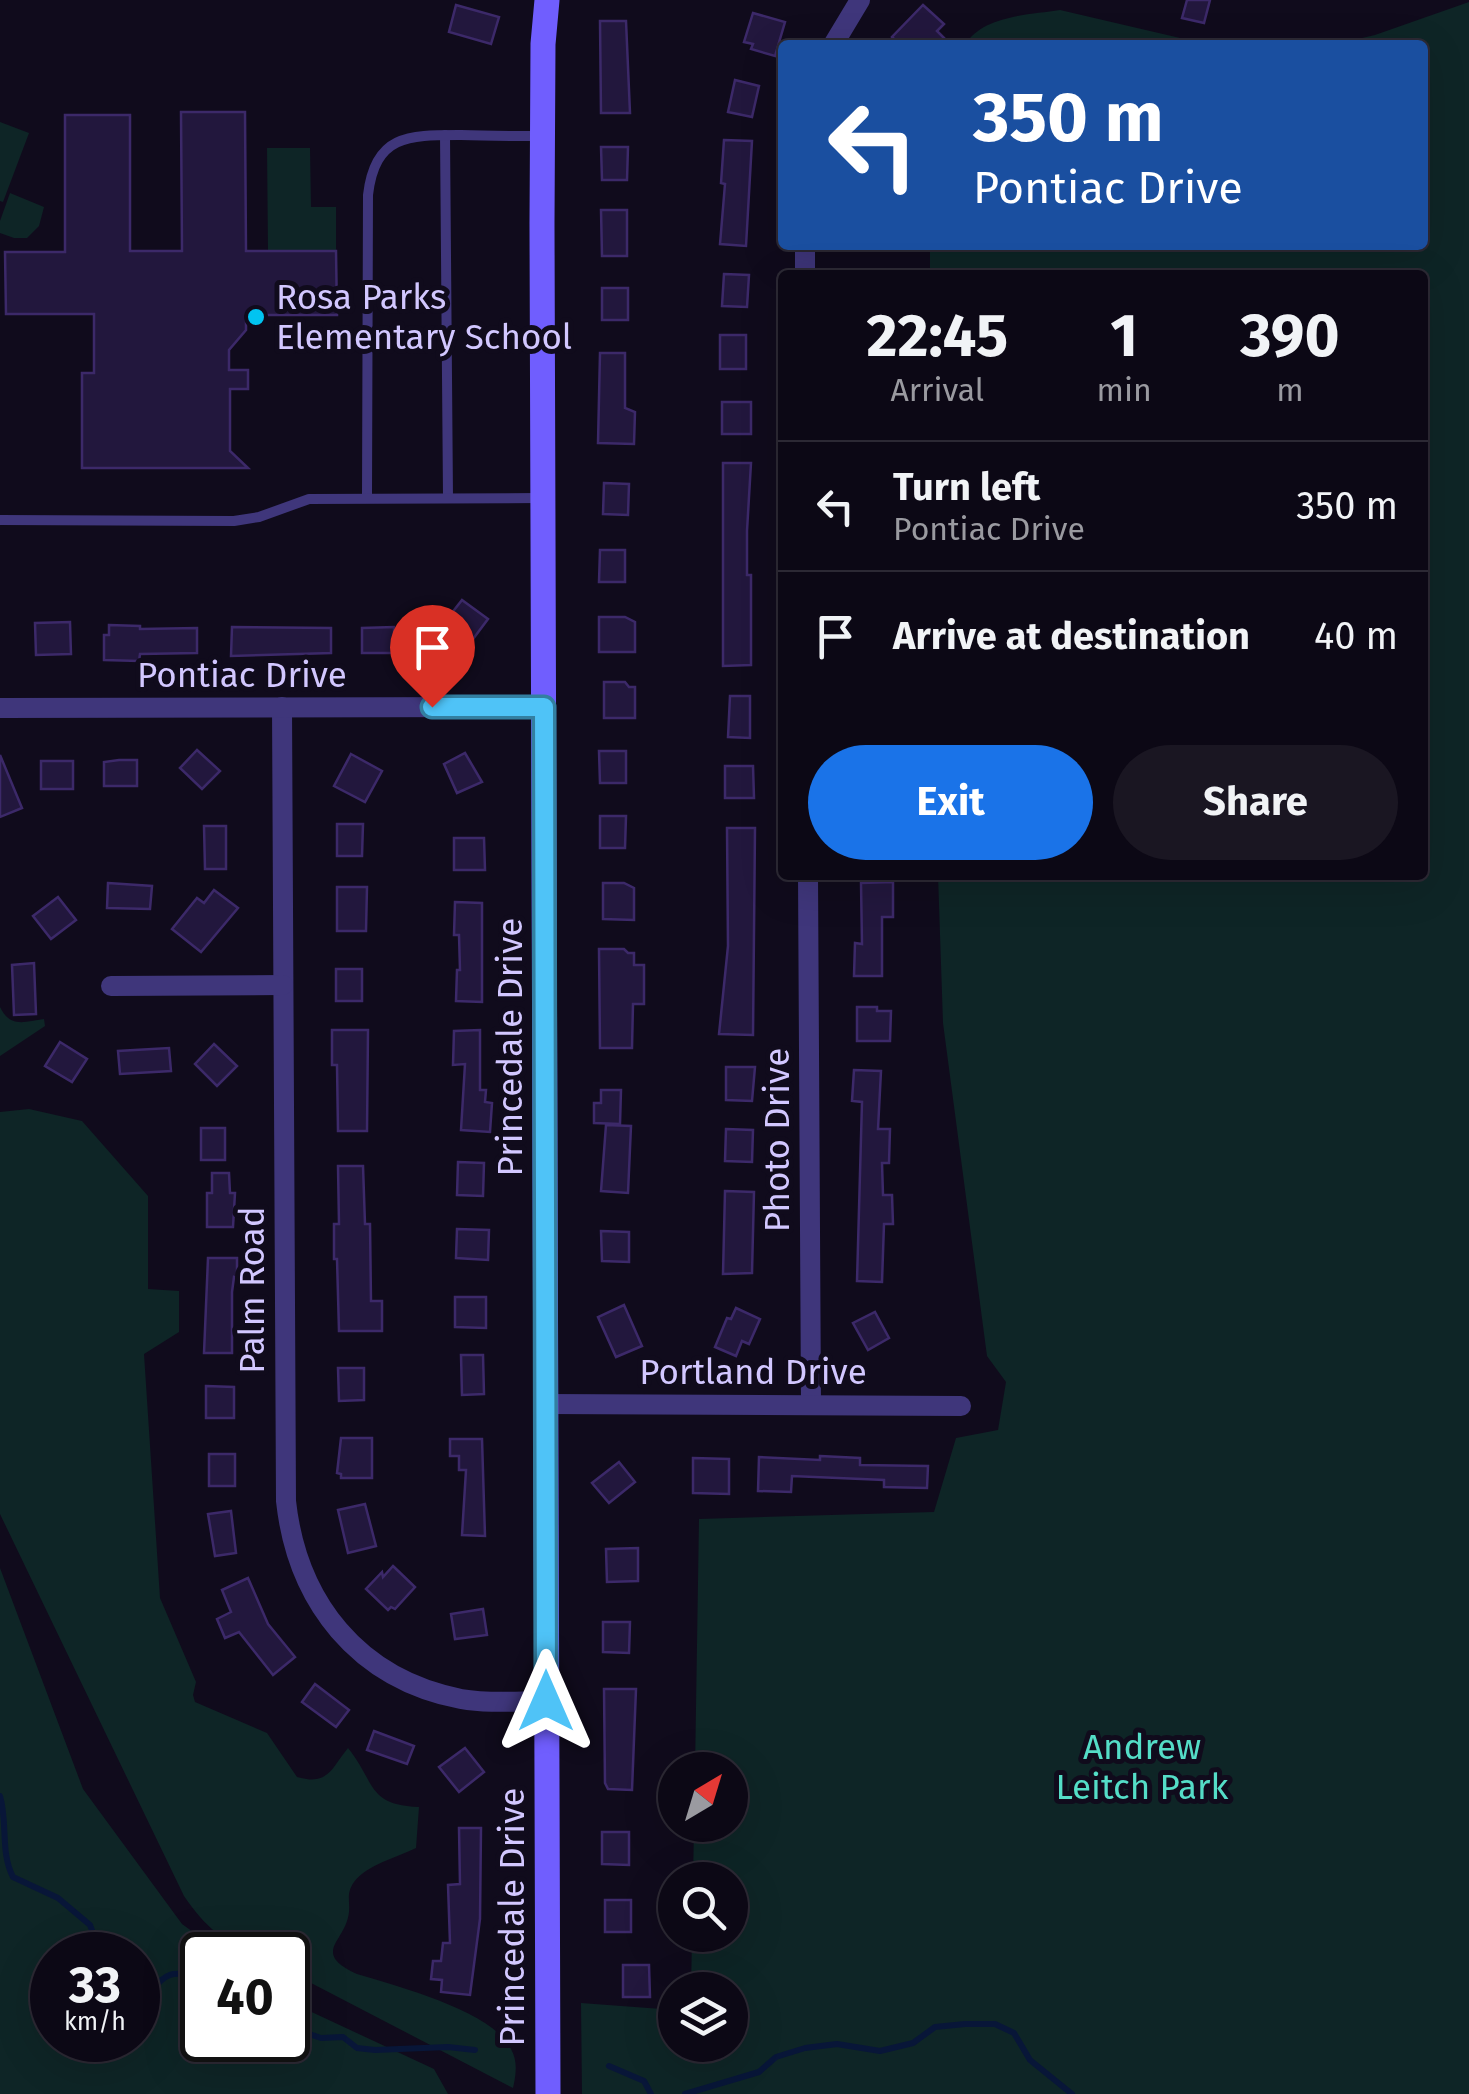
<!DOCTYPE html>
<style>
body{margin:0;font-family:"Fira Sans",sans-serif;background:#1a1622;color:#f1f3f6;height:100vh;display:flex;flex-direction:column;font-size:38px;white-space:nowrap}
*{box-sizing:border-box;margin:0}
p{font-size:32px;color:#9a9aa0}
.icon{flex:none;width:55px;height:55px;fill:none;stroke:currentColor;stroke-width:2;stroke-linecap:round;stroke-linejoin:round}
.map{position:relative;flex:1;overflow:hidden}
.sheet{position:absolute;left:778px;top:270px;width:650px;height:610px;display:flex;flex-direction:column;background:#0c0815;border-radius:10px;box-shadow:0 10px 40px #0002,0 0 0 2px #2c2934}
.sheet>*{flex:none}
.top-card{position:absolute;left:778px;top:40px;width:650px;height:210px;border-radius:10px;box-shadow:0 10px 40px #0002,0 0 0 2px #2c2934;background:#1a4fa0;color:#fff;overflow:hidden}
.needle{width:65px;rotate:38deg}
.tools{position:absolute;left:658px;top:1752px;display:grid;gap:20px}
.tools a{display:grid;place-items:center;width:90px;height:90px;border-radius:50%;background:#0c0815;box-shadow:0 10px 40px #0002,0 0 0 2px #2c2934;font-size:50px}
.speed{position:absolute;left:30px;top:1932px;display:flex;gap:20px;font-size:50px;font-weight:700;text-align:center}
.speed>*{display:grid;place-content:center;width:130px;height:130px;border-radius:50%;background:#0c0815;box-shadow:0 10px 40px #0002,0 0 0 2px #2c2934;line-height:1}
.speed small{font-size:25px;font-weight:400}
.speed .limit{border:5px solid #111;border-radius:15px;background:#fff;color:#111}
.pin{position:absolute;display:grid;place-items:center;width:85px;height:85px;color:#fff;margin:-102px -42px;border-radius:50% 50% 50% 0;rotate:-45deg;box-shadow:0 0 10px #0007}
.pin .icon{rotate:45deg}
.me{position:absolute;width:110px;margin:-55px;rotate:0deg;stroke-linejoin:round;filter:drop-shadow(0 0 8px #0008)}
.turn{display:flex;align-items:center;gap:35px;height:210px;padding:0 30px;font-size:45px}
.turn .icon{width:130px;height:130px;stroke-width:2.5}
.turn b{display:block;font-size:70px;line-height:85px}
.eta{display:flex;justify-content:space-evenly;align-items:center;height:170px;text-align:center}
.eta b{font-size:60px;font-weight:700;line-height:70px}
.action{display:flex;gap:20px;margin-top:auto;padding:20px 30px}
.action a{flex:1;height:115px;border-radius:60px;background:#1a73e8;color:#fff;font-size:40px;font-weight:700;line-height:115px;text-align:center}
.action a+a{background:#1a1622;color:#f1f3f6}
ul{padding:0;list-style:none}
li{display:flex;align-items:center;gap:30px;height:130px;padding:0 30px;border-top:2px solid #2c2934}
li div{flex:1}
li b{display:block;font-size:38px}
li em{font-style:normal}
.map>svg:first-child{display:block}
.green{fill:#0e2526;fill-rule:evenodd}
.lines{fill:none;stroke-linecap:round;stroke-linejoin:round}
.stream{stroke:#081638;stroke-width:6}
.building{fill:#22173d;stroke:#3c2969;stroke-width:2.5}
.lane{stroke:#3f367b;stroke-width:10}
.street{stroke:#3f367b;stroke-width:20}
.secondary{stroke:#705efe;stroke-width:25}
.route-casing{stroke:#337fa1;stroke-width:25}
.route{stroke:#4fc3f7;stroke-width:18}
.poi-dot{fill:#01c4f1;stroke:#100b1c;stroke-width:4}
.labels{text-anchor:middle;stroke-width:10;stroke-linejoin:round;paint-order:stroke}
.poi-label{font-size:35px;fill:#d2c7ff;stroke:#100b1c;text-anchor:start}
.street-label{font-size:35px;fill:#d2c7ff;stroke:#100b1c}
.park-label{font-size:35px;fill:#54ddc7;stroke:#100b1c}
</style>
<div class="map">
<svg width="1469" height="2094" viewBox="0 0 1469 2094">
<rect width="100%" height="100%" fill="#100b1c"/>
<g class="green">
<polygon points="1469,2 1469,2094 582,2094 581,2003 675,2010 675,2045 730,2045 730,1990 691,1990 692,1935 730,1935 730,1880 693,1880 694,1825 730,1825 730,1770 695,1770 699,1519 934,1512 956,1438 998,1430 1006,1382 987,1356 943,1023 938,875 1422,875 1422,275 930,275 930,245 1422,245 1422,45 1332,45 1375,35"/>
<path d="M1060,10L1210,45H965C983,15 1029,15 1060,10Z"/>
<polygon points="0,122 29,133 3,202 0,201"/>
<polygon points="267,148 310,148 311,207 336,207 336,251 268,251"/>
<polygon points="10,193 44,207 39,226 27,238 14,238 0,233 0,221"/>
<path d="M0,1007C10,1028 24,1022 44,1019L45,1026L0,1056Z"/>
<path d="M29,1109L82,1121L148,1196V1289L179,1291V1332L144,1354L160,1598L196,1682L193,1695L195,1702L267,1733L297,1777C328,1786 331,1769 348,1748C376,1783 367,1805 419,1807L416,1848C396,1858 368,1864 354,1882C346,1894 350,1899 349,1912C346,1942 310,1952 357,1974C396,1986 493,2011 511,2049C518,2062 516,2074 513,2088L288,1971V1955C239,1955 211,1936 184,1896L0,1514V1112Z"/>
<path d="M0,1568L83,1789L182,1924L225,1955H202V2040H288V2001L434,2069L448,2094H0ZM52,1955H138V2040H52Z"/>
</g>
<g class="lines">
<g class="stream">
<path d="M0,1796C8,1823 0,1852 13,1877L58,1898L90,1925L96,1941L115,1955"/>
<path d="M138,2006C163,1983 160,1964 202,1979"/>
<polyline points="288,2027 321,2038 343,2037 357,2048 375,2050 448,2047 475,2050"/>
<polyline points="609,2066 644,2081 651,2094"/>
<polyline points="685,2094 759,2072 776,2057 805,2048 837,2044 880,2051 913,2043 935,2027 965,2024 995,2024 1014,2033 1030,2060 1072,2094"/>
</g>
</g>
<g class="building">
<polygon points="1187,0 1210,0 1204,23 1182,18"/>
<polygon points="456,5 499,17 491,44 449,32"/>
<polygon points="923,5 944,24 937,31 951,45 900,45 892,37"/>
<polygon points="753,13 785,22 775,56 751,49 753,44 744,42"/>
<polygon points="600,21 626,21 630,113 601,113"/>
<polygon points="735,80 759,86 752,117 728,112"/>
<polygon points="181,112 245,112 246,251 336,251 337,315 246,315 246,330 229,350 229,370 248,370 248,389 230,389 230,451 248,468 82,468 82,373 94,373 94,314 6,314 5,252 65,252 65,115 130,115 130,251 182,251"/>
<polygon points="724,140 752,141 746,246 720,244 725,184 721,183"/>
<polygon points="601,147 628,147 627,180 602,180"/>
<polygon points="601,210 627,210 627,256 602,256"/>
<polygon points="724,274 749,275 747,307 722,306"/>
<rect x="602" y="288" width="26" height="32"/>
<rect x="720" y="335" width="26" height="34"/>
<polygon points="600,353 625,353 625,408 635,412 634,444 598,443"/>
<rect x="722" y="402" width="29" height="32"/>
<polygon points="723,463 751,463 747,531 747,575 751,575 751,665 723,666"/>
<polygon points="604,483 629,484 628,515 603,514"/>
<polygon points="600,550 625,550 625,582 599,582"/>
<polygon points="462,600 488,619 467,647 440,628"/>
<polygon points="599,617 625,617 635,622 635,652 599,652"/>
<polygon points="70,622 71,654 36,655 35,623"/>
<polygon points="109,625 140,626 140,629 197,628 197,653 140,654 139,661 104,660 104,635 109,635"/>
<polygon points="232,627 331,628 331,653 231,656"/>
<polygon points="394,627 394,653 362,653 362,628"/>
<polygon points="604,682 625,682 629,687 635,687 635,718 604,718"/>
<polygon points="730,696 750,696 750,738 728,737"/>
<polygon points="197,750 220,771 202,789 180,768"/>
<polygon points="599,751 626,751 626,783 600,783"/>
<polygon points="465,753 482,782 457,793 444,764"/>
<polygon points="351,754 382,771 365,802 334,786"/>
<polygon points="0,755 22,808 0,817"/>
<polygon points="119,760 137,760 137,786 104,786 104,762"/>
<rect x="41" y="761" width="32" height="28"/>
<polygon points="725,766 753,766 754,798 725,798"/>
<polygon points="600,816 626,816 625,848 600,848"/>
<polygon points="337,824 363,824 362,856 337,856"/>
<polygon points="204,826 226,826 226,869 205,869"/>
<polygon points="727,828 755,828 753,1035 719,1034 728,946"/>
<polygon points="454,838 484,838 485,870 454,870"/>
<polygon points="893,882 893,917 882,917 882,976 854,976 855,943 862,944 861,883"/>
<polygon points="108,883 152,886 150,909 107,908"/>
<polygon points="603,883 624,883 634,888 634,920 603,919"/>
<polygon points="337,887 367,887 366,931 337,931"/>
<polygon points="214,890 238,908 201,952 172,929 197,898 204,903"/>
<polygon points="58,897 76,920 51,939 33,916"/>
<polygon points="455,902 482,903 482,1002 456,1001 457,970 460,970 459,935 454,935"/>
<polygon points="599,949 624,949 628,953 634,953 634,965 644,965 644,1004 633,1004 632,1048 600,1048"/>
<polygon points="34,963 36,1014 14,1015 12,965"/>
<rect x="336" y="969" width="26" height="32"/>
<polygon points="857,1007 877,1007 877,1011 891,1011 890,1041 857,1041"/>
<polygon points="332,1030 368,1030 367,1131 338,1131 337,1065 332,1065"/>
<polygon points="480,1030 480,1090 486,1090 485,1102 492,1103 490,1132 461,1130 465,1064 453,1065 454,1031"/>
<polygon points="60,1042 87,1059 72,1082 45,1066"/>
<polygon points="214,1044 237,1066 217,1086 195,1064"/>
<polygon points="169,1048 171,1071 120,1074 118,1051"/>
<polygon points="726,1067 755,1067 752,1101 726,1100"/>
<polygon points="854,1070 881,1071 878,1129 890,1129 889,1163 882,1163 883,1195 892,1195 893,1224 884,1224 882,1282 857,1281 862,1102 852,1101"/>
<polygon points="601,1090 621,1090 620,1124 594,1123 594,1103 601,1103"/>
<polygon points="606,1125 631,1126 628,1193 601,1191"/>
<rect x="201" y="1128" width="24" height="32"/>
<polygon points="726,1129 753,1130 752,1162 725,1161"/>
<polygon points="458,1162 484,1163 483,1196 457,1195"/>
<polygon points="338,1166 363,1166 365,1224 370,1224 371,1301 382,1301 382,1331 339,1331 337,1259 334,1259 334,1224 339,1224"/>
<polygon points="212,1173 229,1173 230,1193 235,1193 233,1227 207,1227 207,1193 212,1193"/>
<polygon points="725,1191 754,1192 752,1273 723,1274"/>
<polygon points="457,1229 489,1230 488,1260 456,1258"/>
<polygon points="601,1231 629,1232 629,1262 602,1261"/>
<polygon points="208,1258 237,1258 237,1278 234,1277 232,1292 232,1353 204,1353"/>
<polygon points="455,1297 486,1297 486,1328 455,1327"/>
<polygon points="624,1305 642,1346 616,1357 598,1317"/>
<polygon points="736,1308 760,1319 749,1344 742,1341 736,1356 715,1347 727,1318 731,1319"/>
<polygon points="875,1312 889,1338 868,1350 853,1323"/>
<polygon points="461,1355 483,1355 484,1394 462,1395"/>
<polygon points="338,1368 364,1368 364,1400 339,1401"/>
<polygon points="206,1386 234,1387 234,1418 206,1418"/>
<polygon points="341,1438 372,1438 372,1478 341,1478 341,1474 337,1473"/>
<polygon points="450,1439 482,1439 485,1536 462,1535 466,1470 459,1470 459,1456 450,1456"/>
<rect x="209" y="1454" width="26" height="32"/>
<polygon points="820,1456 860,1458 860,1465 928,1466 927,1488 884,1487 884,1480 792,1476 791,1492 758,1491 759,1457 820,1460"/>
<polygon points="693,1458 729,1459 729,1494 693,1493"/>
<polygon points="619,1462 635,1482 609,1503 592,1483"/>
<polygon points="365,1504 376,1546 348,1553 338,1510"/>
<polygon points="231,1511 236,1553 215,1556 208,1514"/>
<polygon points="638,1548 638,1581 607,1582 606,1549"/>
<polygon points="393,1566 415,1587 395,1609 391,1607 388,1610 366,1589 382,1572 383,1577"/>
<polygon points="248,1578 268,1624 295,1657 273,1675 239,1632 225,1638 217,1619 231,1612 222,1590"/>
<polygon points="483,1609 487,1635 455,1639 451,1614"/>
<polygon points="603,1622 630,1622 629,1653 603,1652"/>
<polygon points="315,1684 349,1710 336,1727 302,1702"/>
<polygon points="604,1689 636,1689 632,1790 608,1789 605,1783"/>
<polygon points="374,1731 414,1746 407,1764 367,1750"/>
<polygon points="465,1748 484,1772 459,1792 439,1767"/>
<polygon points="459,1828 481,1828 480,1919 470,1995 441,1992 442,1980 431,1979 433,1961 441,1961 443,1943 450,1943 448,1885 460,1884"/>
<polygon points="602,1832 629,1832 629,1865 602,1864"/>
<rect x="605" y="1900" width="26" height="32"/>
<polygon points="623,1965 649,1965 650,1997 623,1997"/>
</g>
<g class="lines">
<g class="lane">
<polyline points="445,135 448,497"/>
<path d="M367,497L368,195C375,134 409,135 461,135C487,136 514,136 541,136"/>
<polyline points="0,520 234,521 259,517 309,499 540,498"/>
</g>
<g class="street">
<polyline points="833,45 860,0"/>
<polyline points="805,245 805,275"/>
<path d="M282,707L286,1501C297,1602 358,1679 461,1699C489,1704 518,1701 546,1701"/>
<polyline points="0,708 544,707"/>
<polyline points="808,875 811,1405"/>
<polyline points="111,986 283,985"/>
<polyline points="545,1404 961,1406"/>
</g>
<polyline class="secondary" points="547,0 543,44 542,223 548,2094"/>
</g>
<g class="lines">
<g class="route-casing">
<polyline id="route" points="432,707 544,707 546,1701"/>
</g>
<use href="#route" class="route"/>
</g>
<circle class="poi-dot" cx="256" cy="317" r="10"/>
<g class="labels">
<g class="poi-label">
<text x="276" y="309">Rosa Parks<tspan x="276" dy="40">Elementary School</tspan></text>
</g>
<g class="street-label">
<text x="242" y="687">Pontiac Drive</text>
<text transform="translate(510 1047) rotate(-90)" y="12">Princedale Drive</text>
<text transform="translate(777 1140) rotate(-90)" y="12">Photo Drive</text>
<text transform="translate(252 1290) rotate(-90)" y="12">Palm Road</text>
<text x="753" y="1384">Portland Drive</text>
<text transform="translate(512 1917) rotate(-90)" y="12">Princedale Drive</text>
</g>
<g class="park-label">
<text x="1142" y="1759">Andrew<tspan x="1142" dy="40">Leitch Park</tspan></text>
</g>
</g>
</svg>
<div class="tools">
<a><svg class="needle" viewBox="-14 -14 28 28"><path d="M0-13l5 13h-10z" fill="#e53935"/><path d="M0 13l5-13h-10z" fill="#9a9aa0"/></svg></a>
<a><svg class="icon" aria-label="search" viewBox="0 0 24 24"><circle cx="10" cy="10" r="6"/><path d="M15 15l6 6"/></svg></a>
<a><svg class="icon" aria-label="layers" viewBox="0 0 24 24"><path d="M12 4l9 5-9 5-9-5zM3 14l9 5 9-5"/></svg></a>
</div>
<div class="speed"><div>33<small>km/h</small></div><div class="limit">40</div></div>
<div class="pin" style="left:432px;top:707px;background:#d93025"><svg class="icon" aria-label="arrive" viewBox="0 0 24 24"><path d="M6 21V4h12l-3 4 3 4H6"/></svg></div>
<svg class="me" style="left:546px;top:1701px" viewBox="-20 -20 40 40"><path d="M0-17L14 15 0 8-14 15z" fill="#4fc3f7" stroke="#fff" stroke-width="4"/></svg>
<div class="top-card">
<div class="turn"><svg class="icon" aria-label="left" viewBox="0 0 24 24"><path d="M17 20v-9H6M10 6l-5 5 5 5"/></svg><div><b>350 m</b>Pontiac Drive</div></div>
</div>
<section class="sheet">
<div class="eta">
<div><b>22:45</b><p>Arrival</p></div>
<div><b>1</b><p>min</p></div>
<div><b>390</b><p>m</p></div>
</div>
<ul>
<li><svg class="icon" aria-label="left" viewBox="0 0 24 24"><path d="M17 20v-9H6M10 6l-5 5 5 5"/></svg><div><b>Turn left</b><p>Pontiac Drive</p></div><em>350 m</em></li>
<li><svg class="icon" aria-label="arrive" viewBox="0 0 24 24"><path d="M6 21V4h12l-3 4 3 4H6"/></svg><div><b>Arrive at destination</b></div><em>40 m</em></li>
</ul>
<div class="action"><a>Exit</a><a>Share</a></div>
</section>
</div>
